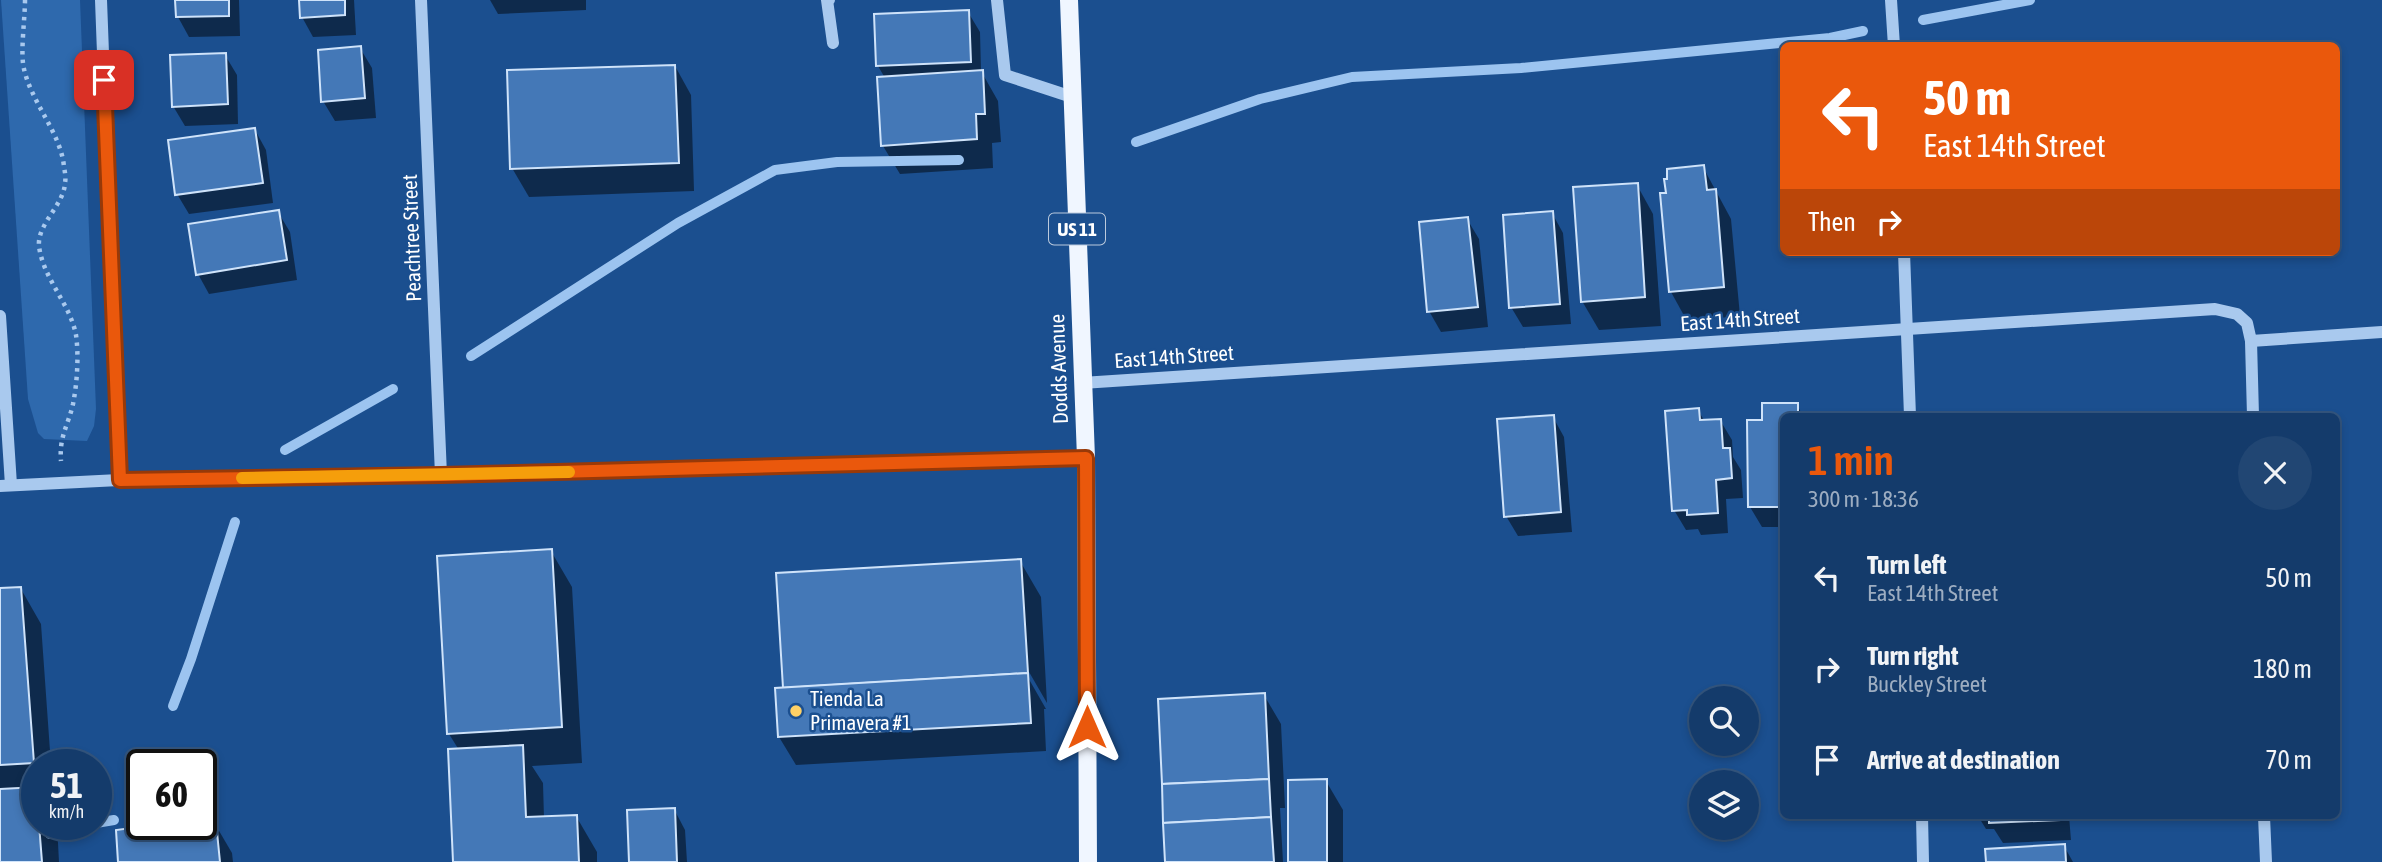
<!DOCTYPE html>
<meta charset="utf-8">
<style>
body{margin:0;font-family:"Asap Condensed",sans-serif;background:#214673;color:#f1f3f6;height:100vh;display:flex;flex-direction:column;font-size:26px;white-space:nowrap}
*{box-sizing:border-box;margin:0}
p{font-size:23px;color:#9dadc1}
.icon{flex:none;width:38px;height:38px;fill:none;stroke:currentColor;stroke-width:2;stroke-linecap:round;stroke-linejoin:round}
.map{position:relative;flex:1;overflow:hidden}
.side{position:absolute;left:1780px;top:413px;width:560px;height:406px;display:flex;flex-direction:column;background:#143b6b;border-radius:10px;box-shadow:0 4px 10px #0003,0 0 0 2px #33557e}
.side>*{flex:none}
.hud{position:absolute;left:1780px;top:42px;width:560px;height:214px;border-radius:10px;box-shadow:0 4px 10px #0003,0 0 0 2px #33557e;background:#ea580c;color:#fff;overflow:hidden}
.fabs{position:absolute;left:1689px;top:686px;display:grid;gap:14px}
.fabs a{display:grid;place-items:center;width:70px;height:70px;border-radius:50%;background:#143b6b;box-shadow:0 4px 10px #0003,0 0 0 2px #33557e;font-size:35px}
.speed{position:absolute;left:21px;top:749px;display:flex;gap:14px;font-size:35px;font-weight:700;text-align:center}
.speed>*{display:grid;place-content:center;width:91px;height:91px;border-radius:50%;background:#143b6b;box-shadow:0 4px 10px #0003,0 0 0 2px #33557e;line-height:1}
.speed small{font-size:18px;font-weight:400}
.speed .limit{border:4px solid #111;border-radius:10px;background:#fff;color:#111}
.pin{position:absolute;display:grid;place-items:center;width:60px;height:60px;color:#fff;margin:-30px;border-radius:14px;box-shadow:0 4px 10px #0006}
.me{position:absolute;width:77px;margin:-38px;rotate:0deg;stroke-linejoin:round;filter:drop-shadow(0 0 5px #0008)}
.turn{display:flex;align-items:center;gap:24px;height:147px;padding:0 28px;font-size:32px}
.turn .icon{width:91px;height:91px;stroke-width:2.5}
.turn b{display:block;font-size:49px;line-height:60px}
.then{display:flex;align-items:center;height:66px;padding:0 28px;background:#0003;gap:14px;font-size:26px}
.round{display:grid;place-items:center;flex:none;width:74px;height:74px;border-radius:37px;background:#214673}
.head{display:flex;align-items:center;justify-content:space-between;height:119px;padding:0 28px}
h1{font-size:42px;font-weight:600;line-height:52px;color:#ea580c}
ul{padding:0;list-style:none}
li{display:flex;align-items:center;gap:21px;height:91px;padding:0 28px}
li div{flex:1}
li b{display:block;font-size:26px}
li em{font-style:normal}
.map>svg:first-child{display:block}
.green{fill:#2e69ad}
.shadow{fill:#0007}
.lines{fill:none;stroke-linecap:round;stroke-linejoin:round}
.stream{stroke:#9cc4f0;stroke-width:10}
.building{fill:#4478b7;stroke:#cfe3fa;stroke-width:2}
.path{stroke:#a9c9ee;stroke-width:4.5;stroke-dasharray:3.5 5;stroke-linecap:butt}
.minor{stroke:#a9c9ee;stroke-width:12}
.major{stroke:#f0f6ff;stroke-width:18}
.route-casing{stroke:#983908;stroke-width:18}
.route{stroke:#ea580c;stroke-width:12}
.slow{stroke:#f59e0b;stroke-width:12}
.poi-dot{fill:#ffd166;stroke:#1b4f8f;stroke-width:2.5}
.labels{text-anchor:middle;stroke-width:5;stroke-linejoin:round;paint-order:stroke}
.shield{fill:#1b4f8f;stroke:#bbcadd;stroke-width:2}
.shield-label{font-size:19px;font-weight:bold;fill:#fff}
.street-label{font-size:21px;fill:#fff;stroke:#1b4f8f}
.poi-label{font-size:21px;fill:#fff;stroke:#1b4f8f;text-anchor:start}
</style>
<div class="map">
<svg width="2382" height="862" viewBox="0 0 2382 862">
<rect width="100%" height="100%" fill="#1b4f8f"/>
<polygon class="green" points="1,0 80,0 96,409 94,426 87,441 44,439 38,433 28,399"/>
<g class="shadow">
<polygon points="177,0 239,0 240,36 189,37 178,17"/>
<polygon points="301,0 354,0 356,35 313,37 302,17"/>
<polygon points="490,0 586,0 586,10 498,14"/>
<polygon points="968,12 980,32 981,71 998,101 1001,142 992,143 993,168 900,174 883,146 885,78 878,66"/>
<polygon points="360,48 372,68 376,118 335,121 323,101"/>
<polygon points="225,55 237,75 238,124 185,126 173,106"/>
<polygon points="675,66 691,95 694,191 529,197 512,168"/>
<polygon points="255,130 266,150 273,203 189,214 177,194"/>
<polygon points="1703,167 1731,219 1740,316 1687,321 1671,292 1667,195"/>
<polygon points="1637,185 1653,214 1661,326 1599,330 1582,301"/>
<polygon points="278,212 290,232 297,280 209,294 198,274"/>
<polygon points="1552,213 1563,233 1571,324 1523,327 1511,307"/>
<polygon points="1467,219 1479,239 1488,327 1441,332 1429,311"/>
<polygon points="1797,405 1803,416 1783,416 1783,527 1762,527 1750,507 1764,421"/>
<polygon points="1698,410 1705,422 1720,420 1732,440 1733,457 1741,470 1743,498 1726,499 1728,533 1701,535 1698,529 1686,530 1674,510"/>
<polygon points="1553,417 1564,437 1572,532 1518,536 1506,516"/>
<polygon points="551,551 572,587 582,763 532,766 543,783 544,818 576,816 597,852 597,862 455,862 459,750 449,734"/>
<polygon points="1020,561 1041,597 1047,703 1025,665 1022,667 1046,709 1044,709 1046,751 796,765 779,737 785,689"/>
<polygon points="21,589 41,624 51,765 37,765 37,824 57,824 59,862 0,862 0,590"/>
<polygon points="1264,695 1281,724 1285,808 1280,808 1283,862 1166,862"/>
<polygon points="1326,781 1343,810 1343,862 1290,862"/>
<polygon points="674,809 685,830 687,862 630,862"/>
<polygon points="1978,816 2069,816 2071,840 2003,843 1994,829 1986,829"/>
<polygon points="215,824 232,853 233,862 120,862"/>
<polygon points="2064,846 2073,862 1988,862"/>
</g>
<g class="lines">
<g class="stream">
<polyline points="1923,20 2030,0"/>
<polyline points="1136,142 1260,99 1352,77 1521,68 1830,38 1863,31"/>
<polyline points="471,356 678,223 775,170 837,162 959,160"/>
<polyline points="285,450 393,389"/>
<polyline points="173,706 191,659 235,522"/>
<polyline points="96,823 114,820"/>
<polyline points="50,834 93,824"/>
</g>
</g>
<g class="building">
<polygon points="175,0 229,0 229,16 176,17"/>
<polygon points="299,0 345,0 345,15 300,18"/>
<polygon points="969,10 971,62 876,66 874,14"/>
<polygon points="361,46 365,98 321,102 318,50"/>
<polygon points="226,53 228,104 172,107 170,55"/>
<polygon points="675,65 679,163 510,169 507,70"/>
<polygon points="983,70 985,114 976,114 977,139 881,146 877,77"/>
<polygon points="255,128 263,183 175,195 168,140"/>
<polygon points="1704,165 1707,190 1716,189 1724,287 1669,292 1660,193 1666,193 1664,179 1667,179 1667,169"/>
<polygon points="1638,183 1645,297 1581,302 1573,187"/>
<polygon points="279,210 287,260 196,275 188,224"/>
<polygon points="1553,211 1560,304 1509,308 1503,215"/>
<polygon points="1468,217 1478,307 1427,312 1419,222"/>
<polygon points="1762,403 1798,403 1798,416 1783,416 1783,507 1748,507 1747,420 1762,420"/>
<polygon points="1699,408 1700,420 1721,419 1723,448 1730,448 1732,478 1716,480 1718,513 1687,515 1687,510 1672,511 1665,411"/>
<polygon points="1554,415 1561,512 1504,517 1497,419"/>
<polygon points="552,549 562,727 447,734 437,556"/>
<polygon points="1021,559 1028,673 783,688 776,573"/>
<polygon points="21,587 34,763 0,765 0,588"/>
<polygon points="1028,673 1031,723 778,737 775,688"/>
<polygon points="1265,693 1269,779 1162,784 1158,699"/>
<polygon points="523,745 526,817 577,815 579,862 453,862 448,749"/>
<polygon points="1269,779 1271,817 1163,823 1162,784"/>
<polygon points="1327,779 1327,862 1288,862 1288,780"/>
<polygon points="37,787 37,824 39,824 42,862 0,862 0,789"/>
<polygon points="675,808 677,862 629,862 627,810"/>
<polygon points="1989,816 2060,816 2060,820 1989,823"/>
<polygon points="1271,817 1274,862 1165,862 1163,823"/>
<polygon points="216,822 220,862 118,862 116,830 154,825"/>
<polygon points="2065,844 2066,862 1986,862 1985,849"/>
</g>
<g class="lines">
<path class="path" d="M25,0C25,19 20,53 24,69C32,104 61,133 64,167C65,172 66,178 65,183C64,205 37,224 39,246C43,279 70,303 76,335C79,356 77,384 73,404C68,426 59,436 61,461"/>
<g class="minor">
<polyline points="101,0 119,480"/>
<polyline points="421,0 441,475"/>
<polyline points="829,0 827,0 833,43"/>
<polyline points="997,0 1005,75 1072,97"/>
<polyline points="1891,0 1894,46"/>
<polyline points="1904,252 1910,416"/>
<polyline points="0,316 11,485"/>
<polyline points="2251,341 2253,416"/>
<polyline points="1082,383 2215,309 2237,314 2247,323 2251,341 2382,332"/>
<polyline points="0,486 119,480 441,475 1086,458"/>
<polyline points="1922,816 1923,862"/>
<polyline points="2264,816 2266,862"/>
</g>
<polyline class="major" points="1069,0 1086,458 1088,862"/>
</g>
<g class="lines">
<g class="route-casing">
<polyline id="route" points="104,80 120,480 441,475 1086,458 1087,727"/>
</g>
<use href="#route" class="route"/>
<polyline class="slow" points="242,478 569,472"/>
</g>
<circle class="poi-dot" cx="796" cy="711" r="7"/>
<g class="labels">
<rect class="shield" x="1049" y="213.5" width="56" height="31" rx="5"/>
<g class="shield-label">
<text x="1077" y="236">US 11</text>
</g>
<g class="street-label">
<text transform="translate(412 238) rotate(-92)" y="7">Peachtree Street</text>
<text transform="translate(1740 320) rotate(-4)" y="7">East 14th Street</text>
<text transform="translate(1174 357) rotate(-4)" y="7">East 14th Street</text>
<text transform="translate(1059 369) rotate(-92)" y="7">Dodds Avenue</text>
</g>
<g class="poi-label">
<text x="810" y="706">Tienda La<tspan x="810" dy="24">Primavera #1</tspan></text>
</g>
</g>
</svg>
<div class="fabs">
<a><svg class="icon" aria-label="search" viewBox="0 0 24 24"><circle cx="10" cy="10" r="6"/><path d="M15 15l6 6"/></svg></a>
<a><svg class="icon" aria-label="layers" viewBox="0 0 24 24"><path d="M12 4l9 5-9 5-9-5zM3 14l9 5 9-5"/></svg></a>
</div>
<div class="speed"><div>51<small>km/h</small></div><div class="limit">60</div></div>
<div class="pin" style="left:104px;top:80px;background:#d93025"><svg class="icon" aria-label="arrive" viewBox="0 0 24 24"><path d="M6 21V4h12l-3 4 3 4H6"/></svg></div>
<svg class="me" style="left:1087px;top:727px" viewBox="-20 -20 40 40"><path d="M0-17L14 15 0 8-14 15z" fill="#ea580c" stroke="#fff" stroke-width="4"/></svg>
<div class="hud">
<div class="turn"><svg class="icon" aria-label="left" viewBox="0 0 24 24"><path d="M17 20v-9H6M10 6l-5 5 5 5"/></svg><div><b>50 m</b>East 14th Street</div></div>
<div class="then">Then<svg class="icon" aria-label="right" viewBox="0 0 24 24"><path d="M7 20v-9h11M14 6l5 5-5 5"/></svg></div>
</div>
<section class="side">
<div class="head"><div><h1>1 min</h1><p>300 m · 18:36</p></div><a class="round"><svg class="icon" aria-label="close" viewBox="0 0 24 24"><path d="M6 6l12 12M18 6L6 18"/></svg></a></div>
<ul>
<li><svg class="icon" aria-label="left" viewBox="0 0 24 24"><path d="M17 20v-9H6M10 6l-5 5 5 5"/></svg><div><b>Turn left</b><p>East 14th Street</p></div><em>50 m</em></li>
<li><svg class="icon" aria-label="right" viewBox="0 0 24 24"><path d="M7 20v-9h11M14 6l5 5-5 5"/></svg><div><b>Turn right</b><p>Buckley Street</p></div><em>180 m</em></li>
<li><svg class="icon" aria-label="arrive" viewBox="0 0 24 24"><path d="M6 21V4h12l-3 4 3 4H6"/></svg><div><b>Arrive at destination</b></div><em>70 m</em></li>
</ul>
</section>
</div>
